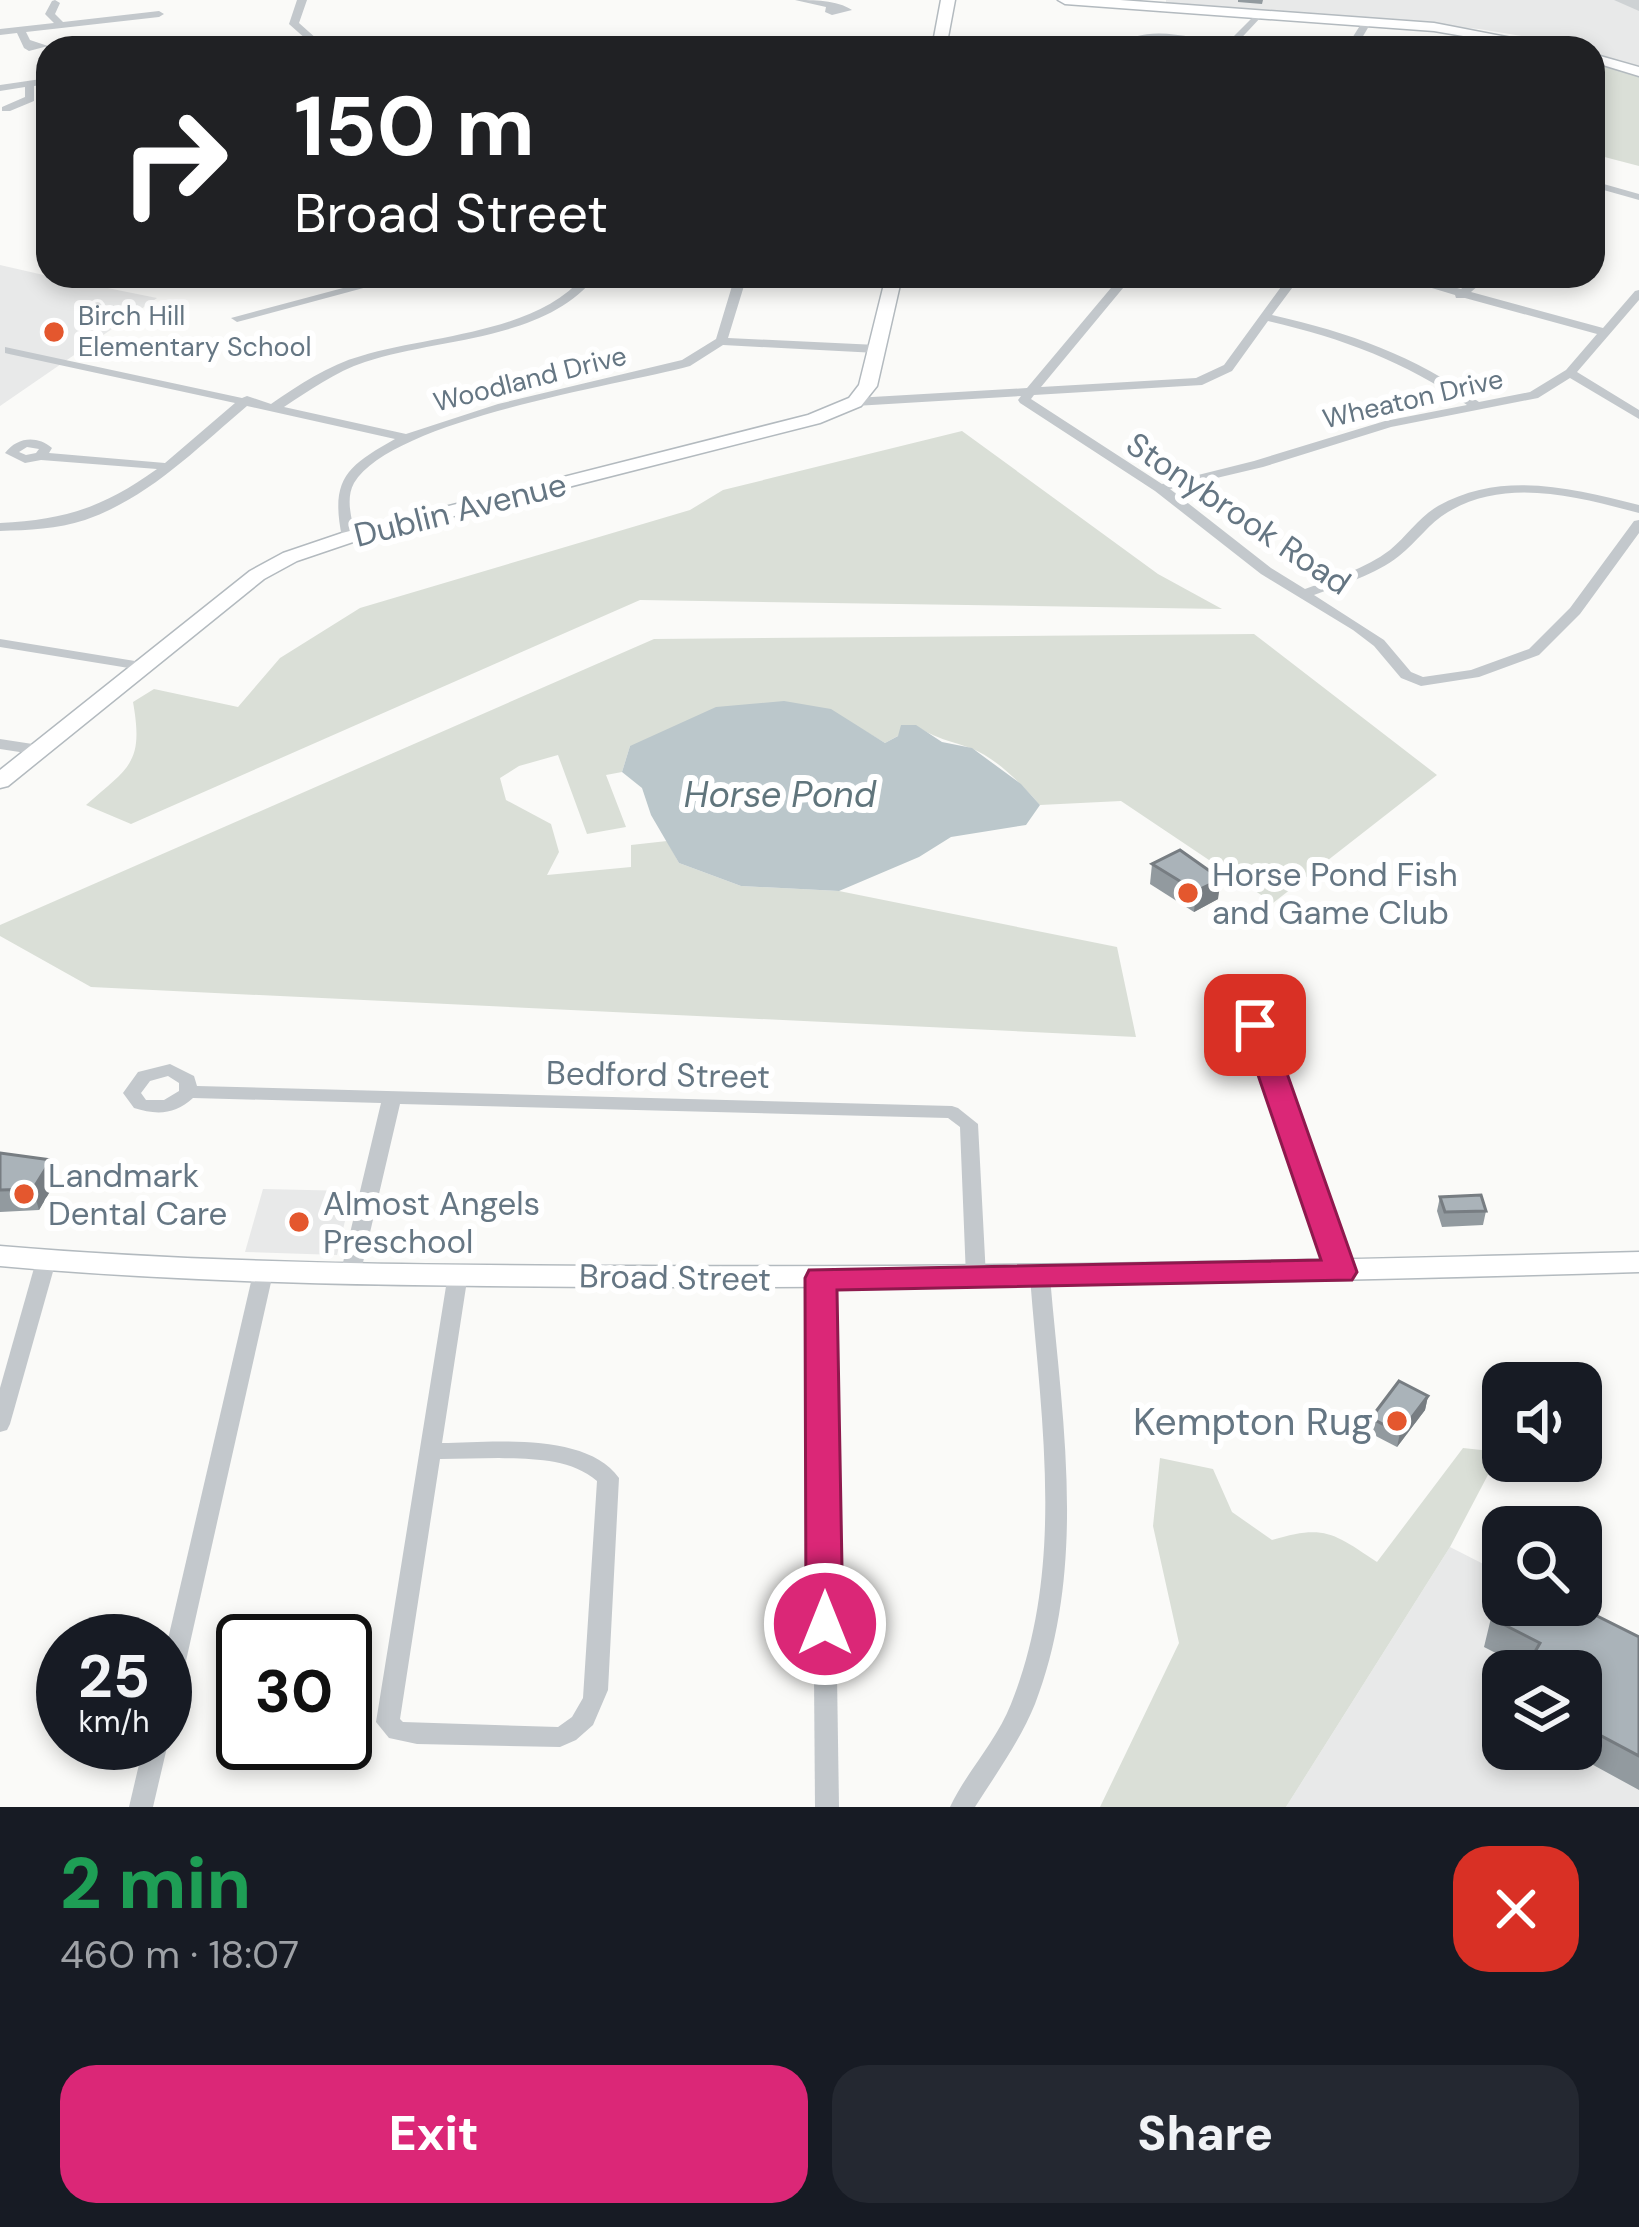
<!DOCTYPE html>
<meta charset="utf-8">
<style>
body{margin:0;font-family:"DM Sans",sans-serif;background:#242831;color:#f1f3f6;height:100vh;display:flex;flex-direction:column;font-size:45px;white-space:nowrap}
*{box-sizing:border-box;margin:0}
p{font-size:39px;color:#9ea1a6}
.icon{flex:none;width:66px;height:66px;fill:none;stroke:currentColor;stroke-width:2;stroke-linecap:round;stroke-linejoin:round}
.map{position:relative;height:1807px;overflow:hidden}
.sheet{display:flex;flex-direction:column;background:#171b24;flex:1}
.sheet>*{flex:none}
.guide{position:absolute;left:36px;top:36px;width:1569px;height:252px;border-radius:36px;box-shadow:0 6px 18px #0003;background:#202124;color:#fff;overflow:hidden}
.controls{position:absolute;left:1482px;top:1362px;display:grid;gap:24px}
.controls a{display:grid;place-items:center;width:120px;height:120px;border-radius:24px;background:#171b24;box-shadow:0 6px 18px #0003;font-size:60px}
.speed{position:absolute;left:36px;top:1614px;display:flex;gap:24px;font-size:60px;font-weight:700;text-align:center}
.speed>*{display:grid;place-content:center;width:156px;height:156px;border-radius:50%;background:#171b24;box-shadow:0 6px 18px #0003;line-height:1}
.speed small{font-size:30px;font-weight:400}
.speed .limit{border:6px solid #111;border-radius:18px;background:#fff;color:#111}
.pin{position:absolute;display:grid;place-items:center;width:102px;height:102px;color:#fff;margin:-51px;border-radius:24px;box-shadow:0 6px 18px #0006}
.me{position:absolute;width:132px;margin:-66px;rotate:0deg;stroke-linejoin:round;filter:drop-shadow(0 0 9px #0008)}
.turn{display:flex;align-items:center;gap:42px;height:252px;padding:0 60px;font-size:54px}
.turn .icon{width:156px;height:156px;stroke-width:2.5}
.turn b{display:block;font-size:84px;line-height:102px}
.round{display:grid;place-items:center;flex:none;width:126px;height:126px;border-radius:36px;background:#242831}
.summary{display:flex;align-items:center;justify-content:space-between;height:204px;padding:0 60px}
h1{font-size:72px;font-weight:800;line-height:90px;color:#1e9e55}
.button{display:flex;gap:24px;margin-top:auto;padding:24px 60px}
.button a{flex:1;height:138px;border-radius:36px;background:#db2777;color:#fff;font-size:48px;font-weight:800;line-height:138px;text-align:center}
.button a+a{background:#242831;color:#f1f3f6}
.map>svg:first-child{display:block}
.built{fill:#e8e9e9;fill-rule:evenodd}
.green{fill:#dadfd7}
.water{fill:#bbc7cb}
.lines{fill:none;stroke-linecap:round;stroke-linejoin:round}
.taxiway{fill:#ced2d4;fill-rule:evenodd}
.secondary-casing{stroke:#b3babf;stroke-width:3}
.street{fill:#c3c8cc;fill-rule:evenodd}
.secondary{fill:#fff;fill-rule:evenodd}
.wall{fill:#929a9f}
.shaded-wall{fill:#777d82}
.building{fill:#aab3b9;stroke:#777d82;stroke-width:3}
.route{fill:#db2777;stroke:#8e194d;stroke-width:3}
.poi-dot{fill:#e4572e;stroke:#fff;stroke-width:4.5}
.labels{text-anchor:middle;stroke-width:12;stroke-linejoin:round;paint-order:stroke}
.far-poi-label{font-size:27px;fill:#657683;stroke:#fff;text-anchor:start}
.far-street-label{font-size:27px;fill:#657683;stroke:#fff}
.street-label{font-size:33px;fill:#657683;stroke:#fff}
.poi-label{font-size:33px;fill:#657683;stroke:#fff;text-anchor:start}
.water-label{font-size:36px;font-style:italic;fill:#60757c;stroke:#fff}
.near-poi-label{font-size:39px;fill:#657683;stroke:#fff;text-anchor:end}
</style>
<div class="map">
<svg width="1639" height="1807" viewBox="0 0 1639 1807">
<rect width="100%" height="100%" fill="#fafaf8"/>
<g class="built">
<polygon points="1166,0 1639,0 1639,68 1593,54 1593,48 1479,29 1166,4"/>
<polygon points="0,265 48,276 157,298 0,406"/>
<polygon points="263,1189 352,1191 337,1255 245,1252"/>
<path d="M1450,1547L1503,1574V1605H1565L1639,1642V1807H1286ZM1503,1671H1581V1749H1503Z"/>
</g>
<g class="green">
<polygon points="1593,63 1639,77 1639,166 1593,154"/>
<path d="M962,431L1158,574L1222,609L640,600L131,824L86,805C129,767 144,764 133,702L154,689L238,707L280,658L360,608L690,510L723,490Z"/>
<path d="M1254,634L1437,775L1273,903L1121,801L1040,805C1021,784 997,758 970,748C948,740 937,739 916,726L885,743L860,728L630,746L622,772L606,775L626,827L587,834L558,755L519,766L500,778L506,800L551,824L559,852L547,875L631,867V845L667,841L679,863L741,886L839,891L1117,947L1136,1037L91,987L0,936V925L654,639Z"/>
<path d="M1463,1448L1500,1452L1450,1547L1286,1807H1100L1179,1643L1153,1526L1160,1458L1213,1469L1232,1512L1272,1540C1324,1524 1334,1533 1377,1562Z"/>
</g>
<polygon class="water" points="784,701 831,709 885,743 898,736 901,725 916,725 942,742 972,748 1021,784 1040,805 1026,825 951,837 919,857 839,891 741,886 679,863 651,815 642,788 622,772 630,746 716,707"/>
<g class="lines">
<polygon class="taxiway" points="1614,0 1639,0 1639,11"/>
<g class="secondary-casing">
<g id="secondary">
<polygon points="941,0 955,0 946,48 932,48"/>
<polygon points="1058,0 1120,0 1434,23 1564,48 1533,48 1434,31 1065,4"/>
<polygon points="1593,54 1639,67 1639,76 1593,62"/>
<polygon points="886,276 902,276 877,386 861,406 820,423 356,541 297,561 264,579 8,786 0,788 0,770 250,571 283,553 342,533 808,415 849,398 859,385"/>
<path d="M0,1246C211,1264 422,1265 634,1266C969,1268 1304,1261 1639,1252V1272C1304,1282 969,1288 634,1287C422,1286 211,1285 0,1266Z"/>
</g>
</g>
<g class="street">
<polygon points="55,0 60,3 55,14 63,22 159,11 164,14 159,17 26,32 30,40 48,46 29,51 24,48 17,33 0,35 0,29 54,23 45,14 52,1"/>
<polygon points="297,0 307,0 299,23 327,48 316,48 289,24"/>
<path d="M795,0C813,0 837,0 852,10L832,15L825,12L826,7Z"/>
<path d="M1259,11L1264,14L1262,16L1232,48C1206,48 1180,39 1153,40C1138,40 1129,48 1115,48C1145,22 1190,38 1226,44Z"/>
<polygon points="1364,19 1372,21 1356,48 1346,48"/>
<polygon points="383,45 392,46 394,48 378,48"/>
<polygon points="48,78 48,84 34,86 34,101 10,111 2,111 2,107 25,97 25,87 0,91 0,85"/>
<polygon points="1593,181 1639,194 1639,200 1593,187"/>
<polygon points="388,276 408,276 237,322 231,318"/>
<path d="M584,276H596C544,342 439,337 365,362C335,372 310,390 284,407L406,434L498,404L682,360L716,339L735,276H747L728,338L877,345L883,349L877,353L723,345L690,366C616,386 393,419 354,483C345,499 352,521 356,537L349,541L342,537C330,479 347,466 395,439L247,406C197,448 149,498 85,520C57,529 29,530 0,531V523C65,520 104,507 157,469L41,460L25,463L5,453C17,437 37,435 52,448L49,453L165,463L235,403L9,354L5,353V347L242,398L247,396L271,404C299,385 328,365 361,356C430,335 535,334 584,276ZM27,447L39,449L36,453L26,455L19,452Z"/>
<path d="M1121,276H1133L1041,387L1196,378L1224,365L1289,276H1301L1272,315C1351,333 1413,355 1479,402L1530,392L1566,370L1597,334L1465,298H1456L1455,295L1392,276H1411L1461,289L1476,276H1489L1471,292L1603,328L1635,291L1639,290V300L1577,372L1639,410V419L1570,378L1538,398L1391,427L1263,467L1170,489L1271,568L1305,589C1334,578 1365,569 1390,550C1407,536 1419,517 1438,506C1501,470 1573,488 1639,505V513C1577,497 1507,477 1448,512C1429,523 1417,542 1399,556C1375,575 1343,584 1314,595L1384,640L1411,672L1423,677L1471,670L1529,649L1570,608L1634,521L1639,520V533L1580,614L1539,655L1479,677L1421,686L1401,678L1374,646L1353,630L1261,574L1155,491L1020,403L1018,400L1021,396L855,406L849,402L855,398L1027,388ZM1268,321C1341,338 1405,361 1467,405L1385,421L1254,461L1162,484L1031,399L1034,395L1202,385L1232,371Z"/>
<polygon points="0,639 141,662 148,666 141,670 0,647"/>
<polygon points="0,739 39,745 47,750 39,755 0,749"/>
<polygon points="1255,1019 1264,1025 1351,1272 1348,1277 1341,1279 1334,1277 1331,1272 1246,1025"/>
<path d="M170,1064L194,1076L197,1086L952,1106L958,1108L978,1124L986,1277L983,1282L976,1284L969,1282L966,1277L960,1127L948,1118L400,1104L361,1271L358,1276L351,1278L344,1276L341,1271L381,1103L193,1098C175,1115 156,1115 134,1108L123,1093L138,1072ZM168,1076L179,1083V1091L164,1100H146L141,1093L150,1081Z"/>
<polygon points="46,1254 53,1256 56,1261 10,1424 7,1430 0,1432 0,1388 36,1261 39,1256"/>
<polygon points="264,1262 271,1264 274,1269 177,1701 173,1708 165,1711 165,1652 254,1269 257,1264"/>
<path d="M458,1267L465,1269L468,1274L442,1443C492,1442 587,1432 619,1478L608,1690L593,1725L576,1740L560,1747L417,1744L389,1738L376,1722L448,1274L451,1269ZM499,1458C533,1459 570,1458 597,1481L583,1698L572,1717L558,1727L403,1722L400,1719L440,1459Z"/>
<path d="M1040,1270L1047,1272L1050,1277C1062,1419 1088,1566 1035,1704C1020,1741 996,1774 975,1807H950C967,1771 996,1742 1011,1704C1066,1567 1041,1420 1030,1277L1033,1272Z"/>
<polygon points="821,1271 828,1273 831,1278 839,1807 815,1807 811,1278 814,1273"/>
<polygon points="165,1737 168,1743 153,1807 129,1807 144,1743 165,1743"/>
</g>
<use href="#secondary" class="secondary"/>
</g>
<g class="wall">
<polygon points="1238,0 1263,0 1262,4 1238,2"/>
<polygon points="1152,864 1218,899 1194,912 1150,884"/>
<polygon points="0,1153 56,1181 39,1210 0,1212"/>
<polygon points="1440,1197 1486,1211 1483,1225 1442,1227 1437,1211"/>
<polygon points="1428,1396 1425,1410 1397,1447 1368,1432 1371,1418"/>
<polygon points="1552,1616 1639,1637 1639,1790 1564,1749 1581,1749 1581,1671 1525,1668 1484,1647 1491,1618"/>
</g>
<g class="shaded-wall">
<polygon points="1221,879 1218,899 1194,912 1196,891"/>
<polygon points="51,1160 56,1181 39,1210 33,1189"/>
<polygon points="1428,1396 1425,1410 1397,1447 1400,1433"/>
</g>
<g class="building">
<polygon points="1180,850 1221,879 1196,891 1152,864"/>
<polygon points="0,1153 51,1160 33,1189 0,1190"/>
<polygon points="1481,1195 1486,1211 1445,1212 1440,1197"/>
<polygon points="1399,1381 1428,1396 1400,1433 1371,1418"/>
<polygon points="1503,1599 1503,1605 1530,1605 1552,1616 1559,1605 1575,1605 1639,1637 1639,1756 1581,1725 1581,1671 1524,1671 1540,1643 1491,1618"/>
</g>
<polygon class="route" points="1255,1016 1270,1025 1357,1272 1352,1280 837,1290 843,1624 838,1635 825,1640 812,1635 806,1624 805,1278 809,1270 1321,1260 1241,1025"/>
<g class="poi-dot">
<circle cx="54" cy="332" r="12"/>
<circle cx="1188" cy="893" r="12"/>
<circle cx="24" cy="1194" r="12"/>
<circle cx="299" cy="1222" r="12"/>
<circle cx="1397" cy="1421" r="12"/>
</g>
<g class="labels">
<g class="far-poi-label">
<text x="78" y="325">Birch Hill<tspan x="78" dy="31">Elementary School</tspan></text>
</g>
<g class="far-street-label">
<text transform="translate(530 379) rotate(-14)" y="9">Woodland Drive</text>
<text transform="translate(1413 399) rotate(-13)" y="9">Wheaton Drive</text>
</g>
<g class="street-label">
<text transform="translate(460 509) rotate(-14)" y="12">Dublin Avenue</text>
<text transform="translate(1239 513) rotate(34)" y="12">Stonybrook Road</text>
<text transform="translate(658 1074) rotate(1)" y="12">Bedford Street</text>
<text transform="translate(675 1277) rotate(1)" y="12">Broad Street</text>
</g>
<g class="poi-label">
<text x="1212" y="886">Horse Pond Fish<tspan x="1212" dy="38">and Game Club</tspan></text>
<text x="48" y="1187">Landmark<tspan x="48" dy="38">Dental Care</tspan></text>
<text x="323" y="1215">Almost Angels<tspan x="323" dy="38">Preschool</tspan></text>
</g>
<g class="water-label">
<text x="780" y="807">Horse Pond</text>
</g>
<g class="near-poi-label">
<text x="1373" y="1435">Kempton Rug</text>
</g>
</g>
</svg>
<div class="controls">
<a><svg class="icon" aria-label="sound" viewBox="0 0 24 24"><path d="M4 9h4l5-4v14l-5-4H4zM17 9q2 3 0 6"/></svg></a>
<a><svg class="icon" aria-label="search" viewBox="0 0 24 24"><circle cx="10" cy="10" r="6"/><path d="M15 15l6 6"/></svg></a>
<a><svg class="icon" aria-label="layers" viewBox="0 0 24 24"><path d="M12 4l9 5-9 5-9-5zM3 14l9 5 9-5"/></svg></a>
</div>
<div class="speed"><div>25<small>km/h</small></div><div class="limit">30</div></div>
<div class="pin" style="left:1255px;top:1025px;background:#d93025"><svg class="icon" aria-label="arrive" viewBox="0 0 24 24"><path d="M6 21V4h12l-3 4 3 4H6"/></svg></div>
<svg class="me" style="left:825px;top:1624px" viewBox="-20 -20 40 40"><circle r="17" fill="#db2777" stroke="#fff" stroke-width="3"/><path d="M0-11L8 9 0 5-8 9z" fill="#fff"/></svg>
<div class="guide">
<div class="turn"><svg class="icon" aria-label="right" viewBox="0 0 24 24"><path d="M7 20v-9h11M14 6l5 5-5 5"/></svg><div><b>150 m</b>Broad Street</div></div>
</div>
</div>
<section class="sheet">
<div class="summary"><div><h1>2 min</h1><p>460 m · 18:07</p></div><a class="round" style="background:#d93025;color:#fff"><svg class="icon" aria-label="close" viewBox="0 0 24 24"><path d="M6 6l12 12M18 6L6 18"/></svg></a></div>
<div class="button"><a>Exit</a><a>Share</a></div>
</section>
